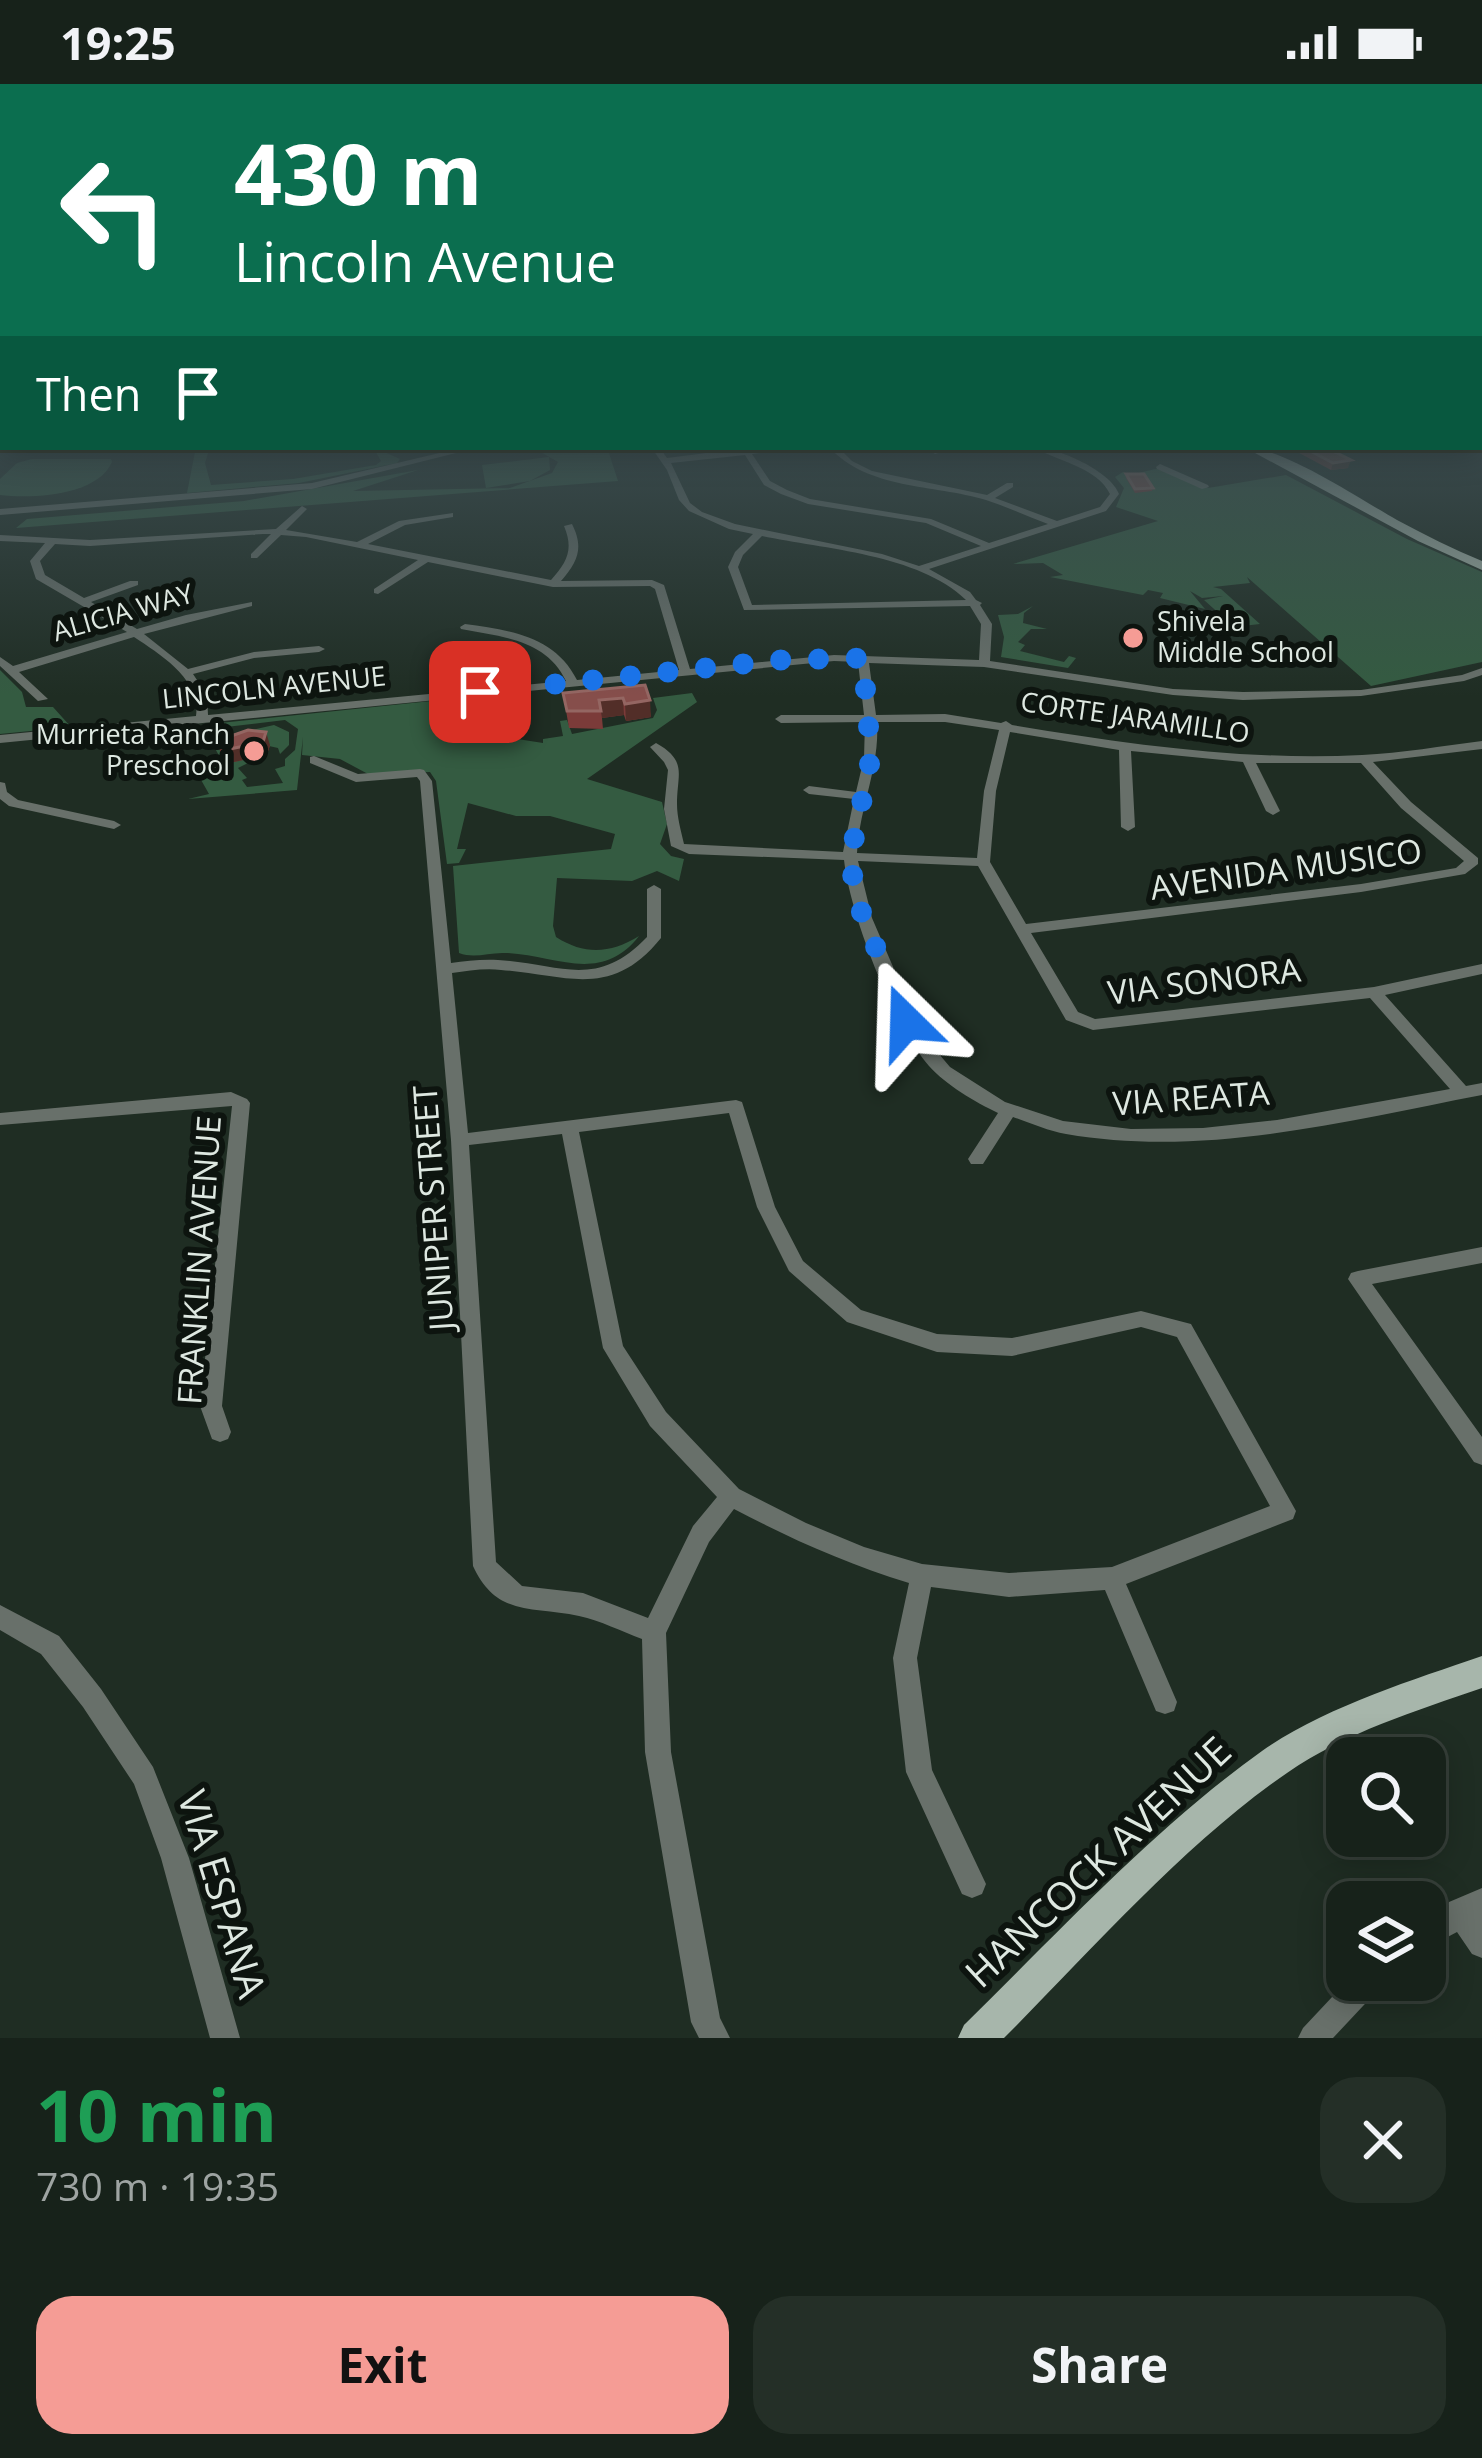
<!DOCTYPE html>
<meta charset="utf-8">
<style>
body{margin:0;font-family:"Open Sans",sans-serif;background:#242f27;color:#f1f3f6;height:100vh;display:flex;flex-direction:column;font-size:45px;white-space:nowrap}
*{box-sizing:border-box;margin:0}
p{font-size:39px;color:#9ea4a2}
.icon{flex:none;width:66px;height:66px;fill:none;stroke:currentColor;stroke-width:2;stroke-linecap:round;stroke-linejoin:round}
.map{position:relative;height:1954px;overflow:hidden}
.panel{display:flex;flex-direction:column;background:#17221a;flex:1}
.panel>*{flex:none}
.guide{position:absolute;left:0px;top:0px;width:1482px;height:366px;box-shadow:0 6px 30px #0003,0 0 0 3px #363f39;background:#0b6e4f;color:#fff;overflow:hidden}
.tools{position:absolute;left:1326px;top:1653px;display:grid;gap:24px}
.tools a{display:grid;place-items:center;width:120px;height:120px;border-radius:24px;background:#17221a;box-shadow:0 6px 30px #0003,0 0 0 3px #363f39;font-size:60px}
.pin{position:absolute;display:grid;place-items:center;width:102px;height:102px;color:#fff;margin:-51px;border-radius:24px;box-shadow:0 6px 18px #0006}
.me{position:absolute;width:132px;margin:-66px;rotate:338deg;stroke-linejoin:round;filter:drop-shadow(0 0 9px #0008)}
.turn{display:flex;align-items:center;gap:42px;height:252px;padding:0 36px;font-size:54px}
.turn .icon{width:156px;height:156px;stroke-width:2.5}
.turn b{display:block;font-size:84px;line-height:102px}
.then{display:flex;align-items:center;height:114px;padding:0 36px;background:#0003;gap:24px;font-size:45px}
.round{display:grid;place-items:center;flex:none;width:126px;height:126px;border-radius:36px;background:#242f27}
.head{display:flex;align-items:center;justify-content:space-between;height:204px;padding:0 36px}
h1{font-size:72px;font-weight:700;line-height:90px;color:#1e9e55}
.primary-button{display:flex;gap:24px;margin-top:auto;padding:24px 36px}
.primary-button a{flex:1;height:138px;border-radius:36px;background:#f59c95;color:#111;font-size:48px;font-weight:700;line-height:138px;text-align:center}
.primary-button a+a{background:#242f27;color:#f1f3f6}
.status{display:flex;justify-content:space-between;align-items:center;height:84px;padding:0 60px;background:#17221a;direction:ltr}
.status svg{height:33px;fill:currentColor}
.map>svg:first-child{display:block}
.green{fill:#345b41}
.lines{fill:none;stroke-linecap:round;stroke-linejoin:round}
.minor{fill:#68706a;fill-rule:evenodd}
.major{fill:#a7b6ab;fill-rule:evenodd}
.wall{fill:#7b3b39}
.shaded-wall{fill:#522e28}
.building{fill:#864e4b;stroke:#946662;stroke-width:3}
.route{stroke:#1a73e8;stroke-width:21;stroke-dasharray:0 37.8}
.poi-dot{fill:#f59c95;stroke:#0d140f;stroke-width:4.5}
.labels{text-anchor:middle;stroke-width:12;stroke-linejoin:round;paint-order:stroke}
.far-street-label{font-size:27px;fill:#dee8e1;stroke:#0d140f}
.far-poi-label{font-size:27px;fill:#dee8e1;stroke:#0d140f;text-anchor:start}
.street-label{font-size:33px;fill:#dee8e1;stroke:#0d140f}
.near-street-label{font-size:39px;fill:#dee8e1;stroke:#0d140f}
</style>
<div class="status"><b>19:25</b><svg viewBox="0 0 49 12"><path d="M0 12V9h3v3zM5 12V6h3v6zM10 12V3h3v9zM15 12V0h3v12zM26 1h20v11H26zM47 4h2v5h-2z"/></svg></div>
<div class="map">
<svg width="1482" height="1954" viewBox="0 0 1482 1954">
<rect width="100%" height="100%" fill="#1f2d23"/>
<g class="green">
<polygon points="249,363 209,366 205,379 211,401 293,395 376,381 381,377 373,363 400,375 397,379 299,399 187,409 195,368 201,365"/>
<polygon points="532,363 607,363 618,397 16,444 27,435 244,417 418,386 353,407 510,404 552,389 558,378"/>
<polygon points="549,373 550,386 530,397 486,404 482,381"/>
<path d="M32,375H111L112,378C97,412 32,415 0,411V395L17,379Z"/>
<polygon points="1164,383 1208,404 1286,391 1407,455 1482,488 1482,578 1371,602 1247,493 1250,499 1213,503 1221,505 1260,540 1234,543 1225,535 1248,531 1223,533 1204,516 1223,512 1202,514 1190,507 1205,525 1160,514 1163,509 1148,506 1143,511 1050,493 1063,491 1043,479 1013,480 1158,437 1116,423 1124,404 1115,393 1123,388 1130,391"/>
<polygon points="1033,522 1024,529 1023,539 1047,545 1031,545 1018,558 1025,561 1020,567 1064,578 1069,572 1076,574 1068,584 1001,573 1004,553 998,531 1018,530"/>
<polygon points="0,586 22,608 26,623 53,623 71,643 0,650"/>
<path d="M692,609L697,618L587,695L662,718L667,740L660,760L671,772L684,775L679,797L657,787L632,797L557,794L553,842L556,853C586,872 611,869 639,852C601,901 555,871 506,869C489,868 475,875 459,869L453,782L611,765L615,750L550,732H516L468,719L457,765H466L459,779L447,780L436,697L430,688L368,690L340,675L302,671L303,653L297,706L188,715L209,710L196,687L224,681L210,655L274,641L289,648V661L280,670L278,664L269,662L245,673L250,678L238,684L247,694L242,696L247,703L283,699L275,685L285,682V675L295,666L298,645L285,636L209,645L210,640L441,616L448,644L543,659V655L563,652L560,637L567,636L572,650L653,634L657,626L653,614Z"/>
</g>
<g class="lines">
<g class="minor">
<polygon points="465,363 480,363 312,405 0,431 0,425 312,399"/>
<path d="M651,363H659L667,374L746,364L804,363L752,370L770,397L787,406L810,415L931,435L989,459L1048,440C1027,432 1007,423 986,416C933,400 868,406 829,363H838L852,377L872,387L987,411L1007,399H1013V403L995,414L1057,437L1100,423L1110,410C1097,383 1057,377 1033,363C1057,363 1111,387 1119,410L1106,427L929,485L970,508L976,516L982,519L980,521L992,540L990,577L1173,605L1243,608L1361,606L1462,591L1482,584V591L1464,597L1361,612L1243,616L1173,611L984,583L869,579L876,631L945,630L1001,639L1006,637L1012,641C1128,660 1244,677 1362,671C1402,669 1442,662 1482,657V665L1373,678L1411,718L1478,774V780L1465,790L1361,808L1031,849L1078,928L1095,935L1374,903L1482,880V890L1385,911L1466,1002L1482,999V1011C1346,1037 1205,1074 1066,1050C1048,1047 1030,1039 1013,1033L983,1080H971L968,1075L998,1029C975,1018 946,1001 929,982C893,941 850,831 844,776L689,770L671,762L664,725L668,686L664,678L650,663L656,659C688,677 677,690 677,720C677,733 681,747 684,760L843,768L854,715L809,710L803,706L809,702L856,708L864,674L865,638L781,639L775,635L781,631H864L858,578L834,577L0,659V651L196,632C201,595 161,571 134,553L19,588L48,615L38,617L0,582V573L13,582L127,548L36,495L30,477L45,459L0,457V451L90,456L276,445L302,422L307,425L286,446L357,458L399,437L453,429V433L405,441L368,460L551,496C567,478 574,466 564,442L572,440C584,464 578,477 561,497L652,496L664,501L690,585L834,571L979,576L981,540L970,522L744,526L728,483L735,468L753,450L729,445L689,427L679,416L667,386ZM745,371L764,401L781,410L808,420L926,439L981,462L919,482L882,470L735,440L702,428L690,419L671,379ZM263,450H271L251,470V474H257L281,451L306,453L418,476L374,505V509L378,510L428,478L553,503L650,502L655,505L679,586L577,596C555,552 509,546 465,540L460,543L461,545C502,553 546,555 566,597L208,631L207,611L193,590L254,574L319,568L325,565L319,562L254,568L188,585L144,550L252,522V518L186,531L137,545L91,518L138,501V497H130L84,514L45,491L40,477L55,460L90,462ZM762,452C823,465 919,470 966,516L752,521L738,483L743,471ZM877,638H945L999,646L984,707L977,774L857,769C859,724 880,684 877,638ZM1010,648L1119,666L1121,743L1128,747L1135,743L1131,667L1243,678L1266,727L1273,731L1280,727L1256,679H1361L1401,724L1464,777L1456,784L1361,800L1026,840L990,778L996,707ZM858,777L978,782L1066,936L1093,946L1370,914L1450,1005L1277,1036L1203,1044L1131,1045L1063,1037L1005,1018L950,983L922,950L872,834Z"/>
<polygon points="925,363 935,363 942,368 935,370"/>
<polygon points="1160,380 1208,401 1209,403 1202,405 1157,385 1156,383"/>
<path d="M314,672L358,690L420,685L424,686L432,697L451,879C466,877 482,875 498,876C560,880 597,906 647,853V805L654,801L661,805V854C611,916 567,891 501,886C484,884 468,887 452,889L468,1049L736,1016L742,1018L775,1123L803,1177L861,1226L937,1250L1012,1254L1141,1227L1191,1240L1296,1427L1293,1435L1126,1500L1177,1618L1174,1627L1165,1630L1156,1627L1105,1506L1009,1513L931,1503L917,1574L932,1686L986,1800L982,1810L972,1814L962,1810L906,1688L893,1574L909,1499C847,1480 791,1455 734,1425L709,1458L666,1549L671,1668L720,1934L730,1954H699L691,1938L645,1668L642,1555C621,1547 601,1537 579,1532C534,1522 497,1534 473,1482L451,1056L420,697L417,693L356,698L310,679V673ZM729,1029L757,1123L789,1187L847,1238L937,1268L1012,1272L1141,1243L1177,1253L1270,1422L1112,1483L1009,1489L922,1480L864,1463L806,1439L739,1405L666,1328L623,1262L579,1048ZM562,1050L603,1264L650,1342L717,1413L693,1442L648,1534L583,1509L522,1502L496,1478L469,1061Z"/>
<polygon points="0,698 5,699 7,708 18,716 114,737 121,741 114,745 9,722 0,715"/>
<polygon points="231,1008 247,1015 250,1019 222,1322 231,1348 228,1355 220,1358 212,1355 200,1322 232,1022 0,1041 0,1029"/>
<polygon points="1482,1163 1482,1179 1372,1200 1482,1353 1482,1381 1474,1378 1348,1195 1351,1189 1358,1187"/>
<polygon points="0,1521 59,1552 101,1605 153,1683 189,1774 240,1954 210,1954 161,1774 134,1700 83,1623 41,1570 0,1546"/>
<polygon points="1482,1804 1482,1874 1472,1870 1457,1848 1425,1865 1425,1835 1447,1823 1449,1818"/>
<polygon points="1348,1896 1382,1896 1378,1906 1333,1954 1298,1954 1303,1944"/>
</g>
<g class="major">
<polygon points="3,353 3,361 0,362 0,354"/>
<path d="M1244,363C1283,363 1360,415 1397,436C1425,451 1453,465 1482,477V486L1418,457Z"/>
<path d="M1482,1572V1604C1416,1627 1346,1648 1287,1689C1185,1759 1092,1866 1004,1954H958L964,1941C1060,1847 1153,1745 1262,1667C1325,1623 1410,1597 1482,1572Z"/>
</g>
</g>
<g class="wall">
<polygon points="1288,363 1334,363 1333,367 1348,384 1331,386"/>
<polygon points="1126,390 1153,404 1152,407 1135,409 1126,394"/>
<polygon points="645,601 651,633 626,637 624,631 602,634 603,645 569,644 563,609"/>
<polygon points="217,657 270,661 267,671 229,679 221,670"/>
</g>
<g class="shaded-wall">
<polygon points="1351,376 1348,384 1331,386 1333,379"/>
<polygon points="623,614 624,631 602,634 599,616"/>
<polygon points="650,616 651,633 626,637 625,620"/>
<polygon points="266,648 270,661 267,671 229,679 225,666"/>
</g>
<g class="building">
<polygon points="1303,363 1334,363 1327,364 1351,376 1333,379"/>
<polygon points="1126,390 1144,390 1153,404 1135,405"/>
<polygon points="645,601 650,616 625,620 623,614 599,616 601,627 567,627 563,609"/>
<polygon points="248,646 266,648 263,658 225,666 217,657"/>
</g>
<linearGradient id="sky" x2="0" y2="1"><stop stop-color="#111913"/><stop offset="0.55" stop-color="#3c4c50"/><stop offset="1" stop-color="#3c4c50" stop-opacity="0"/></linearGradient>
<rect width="1482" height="612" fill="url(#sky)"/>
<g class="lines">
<polyline class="route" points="480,608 780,576 863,574 871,673 850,775 857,817 906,938"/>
</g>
<g class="poi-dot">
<circle cx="1133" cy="554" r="12"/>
<circle cx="254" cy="667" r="12"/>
</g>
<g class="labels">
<g class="far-street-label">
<text transform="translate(123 529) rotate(-16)" y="9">ALICIA WAY</text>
<text transform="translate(274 604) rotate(-6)" y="9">LINCOLN AVENUE</text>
<text transform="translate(1135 634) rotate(8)" y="9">CORTE JARAMILLO</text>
</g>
<g class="far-poi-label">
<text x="1157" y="547">Shivela<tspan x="1157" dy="31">Middle School</tspan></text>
<text x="230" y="660" text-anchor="end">Murrieta Ranch<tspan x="230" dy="31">Preschool</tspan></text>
</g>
<g class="street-label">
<text transform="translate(1286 785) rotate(-8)" y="12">AVENIDA MUSICO</text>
<text transform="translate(1204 897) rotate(-7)" y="12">VIA SONORA</text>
<text transform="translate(1191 1014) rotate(-4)" y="12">VIA REATA</text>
<text transform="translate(433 1124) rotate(-94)" y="12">JUNIPER STREET</text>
<text transform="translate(199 1176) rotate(-86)" y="12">FRANKLIN AVENUE</text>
</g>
<g class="near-street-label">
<text transform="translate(1098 1778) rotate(-43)" y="14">HANCOCK AVENUE</text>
<text transform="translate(222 1810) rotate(73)" y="14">VIA ESPANA</text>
</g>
</g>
</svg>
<div class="tools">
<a><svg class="icon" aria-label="search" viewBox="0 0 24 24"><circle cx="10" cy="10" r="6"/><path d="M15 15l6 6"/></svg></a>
<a><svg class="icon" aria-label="layers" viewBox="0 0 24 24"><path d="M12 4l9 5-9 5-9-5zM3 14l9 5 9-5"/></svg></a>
</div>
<div class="pin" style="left:480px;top:608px;background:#d93025"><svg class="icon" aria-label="arrive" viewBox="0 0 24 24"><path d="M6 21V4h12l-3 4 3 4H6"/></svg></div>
<svg class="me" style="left:906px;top:938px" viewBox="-20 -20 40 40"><path d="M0-17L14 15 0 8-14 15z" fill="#1a73e8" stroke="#fff" stroke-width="4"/></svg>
<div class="guide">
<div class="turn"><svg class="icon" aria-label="left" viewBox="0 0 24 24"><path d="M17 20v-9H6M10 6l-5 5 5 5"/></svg><div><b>430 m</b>Lincoln Avenue</div></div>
<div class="then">Then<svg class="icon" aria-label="arrive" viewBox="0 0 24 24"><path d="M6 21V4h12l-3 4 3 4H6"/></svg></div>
</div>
</div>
<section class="panel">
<div class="head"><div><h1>10 min</h1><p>730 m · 19:35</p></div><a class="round"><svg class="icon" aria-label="close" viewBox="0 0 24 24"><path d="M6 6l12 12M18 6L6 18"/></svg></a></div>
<div class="primary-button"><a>Exit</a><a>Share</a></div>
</section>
